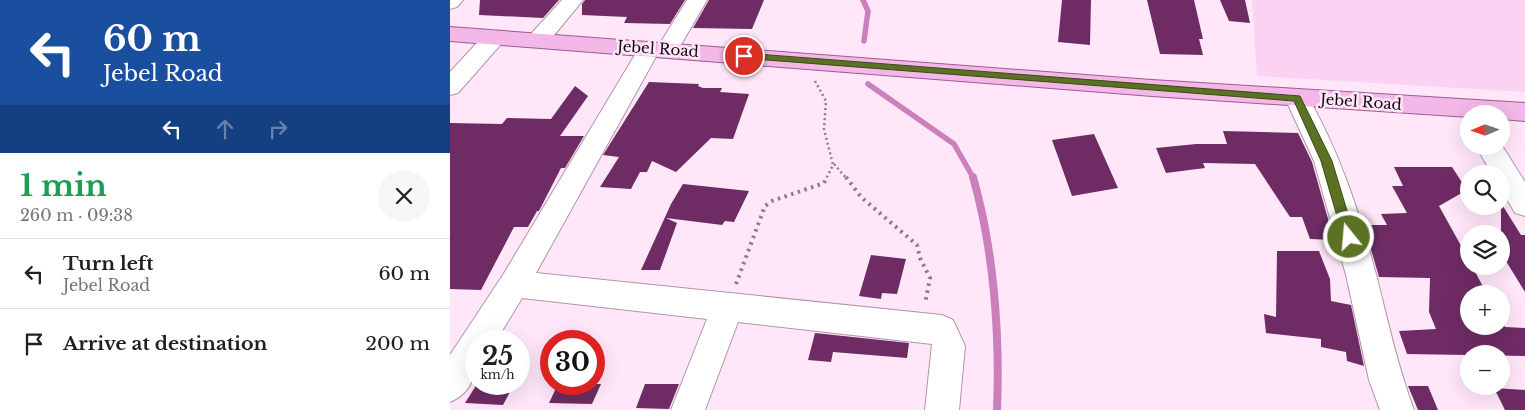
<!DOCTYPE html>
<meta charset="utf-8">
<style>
body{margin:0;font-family:"Libre Baskerville",serif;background:#f6f6f6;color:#202124;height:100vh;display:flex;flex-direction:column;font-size:19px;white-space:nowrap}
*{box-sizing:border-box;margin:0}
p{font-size:16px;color:#757577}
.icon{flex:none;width:28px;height:28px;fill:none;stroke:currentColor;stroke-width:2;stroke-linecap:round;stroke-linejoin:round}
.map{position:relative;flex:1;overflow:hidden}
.sheet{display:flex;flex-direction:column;background:#fff;width:450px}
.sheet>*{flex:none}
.banner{background:#1a4fa0;color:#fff;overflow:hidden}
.needle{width:32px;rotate:268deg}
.tools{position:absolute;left:1010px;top:105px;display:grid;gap:10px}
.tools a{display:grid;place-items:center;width:50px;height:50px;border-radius:50%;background:#fff;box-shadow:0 5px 20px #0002;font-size:25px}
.speed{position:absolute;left:15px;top:330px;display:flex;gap:10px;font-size:25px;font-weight:700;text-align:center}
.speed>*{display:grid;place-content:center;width:65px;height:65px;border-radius:50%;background:#fff;box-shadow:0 5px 20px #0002;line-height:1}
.speed small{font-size:12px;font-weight:400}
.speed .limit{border:8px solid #d22;background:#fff;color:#111}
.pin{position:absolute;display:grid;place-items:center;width:42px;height:42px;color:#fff;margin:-21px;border:2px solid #fff;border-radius:50%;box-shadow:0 1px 5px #0007}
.me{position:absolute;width:55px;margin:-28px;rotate:343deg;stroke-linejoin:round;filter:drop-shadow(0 0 4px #0008)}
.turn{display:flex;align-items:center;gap:18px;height:105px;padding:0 20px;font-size:22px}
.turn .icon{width:65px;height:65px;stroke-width:2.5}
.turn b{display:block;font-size:35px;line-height:42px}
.lanes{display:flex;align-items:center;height:48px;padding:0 20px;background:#0003;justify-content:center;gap:25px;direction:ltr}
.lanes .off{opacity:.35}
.round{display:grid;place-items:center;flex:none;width:52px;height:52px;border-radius:26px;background:#f6f6f6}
.overview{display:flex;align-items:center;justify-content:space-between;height:85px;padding:0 20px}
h1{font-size:30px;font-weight:800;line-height:38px;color:#1e9e55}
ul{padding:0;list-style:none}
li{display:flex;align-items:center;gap:15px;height:70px;padding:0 20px;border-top:1px solid #e0e0e0}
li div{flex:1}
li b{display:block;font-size:19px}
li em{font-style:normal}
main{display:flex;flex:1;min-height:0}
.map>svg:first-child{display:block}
.green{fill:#fbd2f1}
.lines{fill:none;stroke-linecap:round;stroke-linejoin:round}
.stream-far1{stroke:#cb80bc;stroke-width:5.5}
.stream{stroke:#cb80bc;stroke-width:8}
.building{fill:#6f2c64}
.minor-casing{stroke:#b195ab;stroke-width:2}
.major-casing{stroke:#9f5b93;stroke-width:2}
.path-far1{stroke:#8d7d89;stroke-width:2.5;stroke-dasharray:2 3;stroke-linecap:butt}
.path{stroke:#8d7d89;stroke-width:4;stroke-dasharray:2.5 4.5;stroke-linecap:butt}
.minor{fill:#fff;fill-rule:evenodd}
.major{fill:#f3b7e8;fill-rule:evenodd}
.route{fill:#5b7224;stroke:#3b4a17}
.labels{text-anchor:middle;stroke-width:5;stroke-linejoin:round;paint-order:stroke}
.street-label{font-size:15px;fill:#120910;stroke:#ffe7f9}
</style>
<main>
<section class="sheet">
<div class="banner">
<div class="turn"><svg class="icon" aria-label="left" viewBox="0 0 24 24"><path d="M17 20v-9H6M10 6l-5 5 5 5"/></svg><div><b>60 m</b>Jebel Road</div></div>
<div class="lanes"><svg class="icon" aria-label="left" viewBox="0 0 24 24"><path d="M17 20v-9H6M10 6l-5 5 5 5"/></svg><svg class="icon off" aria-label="ahead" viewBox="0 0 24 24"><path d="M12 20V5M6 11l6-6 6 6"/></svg><svg class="icon off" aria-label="right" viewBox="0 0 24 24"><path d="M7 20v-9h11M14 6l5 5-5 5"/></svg></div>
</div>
<div class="overview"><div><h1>1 min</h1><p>260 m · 09:38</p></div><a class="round"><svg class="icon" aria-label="close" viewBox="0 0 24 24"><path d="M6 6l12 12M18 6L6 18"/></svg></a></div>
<ul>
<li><svg class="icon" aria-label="left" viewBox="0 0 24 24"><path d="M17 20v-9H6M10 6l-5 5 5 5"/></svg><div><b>Turn left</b><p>Jebel Road</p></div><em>60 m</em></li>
<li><svg class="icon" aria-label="arrive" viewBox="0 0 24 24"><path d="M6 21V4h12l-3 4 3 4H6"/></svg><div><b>Arrive at destination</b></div><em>200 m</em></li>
</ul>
</section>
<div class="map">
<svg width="1075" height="410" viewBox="0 0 1075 410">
<rect width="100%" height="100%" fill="#ffe7f9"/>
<polygon class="green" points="802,0 1075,0 1075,92 807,76"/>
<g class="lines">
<g class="stream-far1">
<polyline points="413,0 418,11 414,41"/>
<polyline points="418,84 504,144 524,179"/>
</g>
<path class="stream" d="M523,177C544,250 550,335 547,410"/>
</g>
<g class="building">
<polygon points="30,0 109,0 93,18 29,15"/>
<polygon points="135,0 235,0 220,24 174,23 177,17 132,15 132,4"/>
<polygon points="259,0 314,0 302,29 243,28"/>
<polygon points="612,0 641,0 640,45 608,42"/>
<polygon points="697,0 744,0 753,39 749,39 753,55 710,54"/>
<polygon points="770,0 795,0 800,23 779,21"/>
<polygon points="199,82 249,84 248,86 253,88 272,88 270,92 299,94 283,139 261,138 226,172 202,161 197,172 190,172 181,189 150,187 169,157 153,155"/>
<polygon points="125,86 138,96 110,136 134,136 115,168 111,168 89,211 87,211 78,227 64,227 31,290 0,289 0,123 52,124 57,118 101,119"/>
<polygon points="773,131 848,133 862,162 884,240 860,239 852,217 840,217 805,164 753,163 755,168 716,173 706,148 746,144 777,144"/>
<polygon points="644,134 668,188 622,196 602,140"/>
<polygon points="944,167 1002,167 1017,190 989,206 1019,260 1019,266 1022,266 1037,294 1019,294 1019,326 1051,326 1051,320 1055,327 1075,328 1075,356 957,354 949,331 986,329 979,312 980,278 929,277 914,225 937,225 931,214 957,213 942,186 953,186"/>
<polygon points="233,184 299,191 284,222 275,221 272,225 216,218 227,223 210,270 191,270 221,204"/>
<polygon points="1051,203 1071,235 1075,235 1075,292 1051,253"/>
<polygon points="827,251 869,251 880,279 881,301 901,305 914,366 897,361 896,352 871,347 871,339 816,333 814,314 826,317"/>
<polygon points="421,255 456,259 447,294 432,293 431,299 409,296"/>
<polygon points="365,333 459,343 457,358 383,352 381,362 358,360"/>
<polygon points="27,384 64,384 53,405 15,403"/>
<polygon points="108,384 151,384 142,404 99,403"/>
<polygon points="195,384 229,384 219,409 186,408"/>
<polygon points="958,386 978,386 988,410 968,410"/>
<polygon points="1044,388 1075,390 1075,410 1055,410"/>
</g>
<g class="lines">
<g class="minor-casing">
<g id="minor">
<polygon points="0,0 13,0 7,7 0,9"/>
<polygon points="112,0 133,0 96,45 88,47 80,45 77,40 80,35"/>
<path d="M237,0H257L225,55L217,57L208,53L86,273L492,315L503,320L515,346L509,410H475L482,344L288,322L255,410H221L257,319L72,298L46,341H26C26,367 27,391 0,402V355L53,275L192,43L200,41L209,45Z"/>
<polygon points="44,31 52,33 55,38 52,43 8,93 0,95 0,72 36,33"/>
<path d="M847,90L855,92C889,149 910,214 927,278C938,322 948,367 964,410H930L919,380L896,275L864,161L835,98L839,92Z"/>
<polygon points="1051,144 1075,182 1075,216 1065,213 1051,189 1051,174 1042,174 1026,146 1051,146"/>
</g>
</g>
<g class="major-casing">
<polygon id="major" points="0,27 702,80 1075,103 1075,121 1051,119 1051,114 1019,114 1019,117 702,96 0,41"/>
</g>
<g class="path-far1">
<polyline points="365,81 376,101 374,129 383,165 376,179"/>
<polyline points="384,164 397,179"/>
</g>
<g class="path">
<polyline points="396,177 411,197 467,245 470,258 480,278 475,304"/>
<polyline points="286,284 315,206 322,201 374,183 377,177"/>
</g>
<use href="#minor" class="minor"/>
<use href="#major" class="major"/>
</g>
<polygon class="route" points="294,53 850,96 882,161 905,237 899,242 893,237 871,161 844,101 291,58 291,54"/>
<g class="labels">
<g class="street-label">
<text transform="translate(208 49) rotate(4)" y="5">Jebel Road</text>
<text transform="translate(911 102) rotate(4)" y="5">Jebel Road</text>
</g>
</g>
</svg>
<div class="tools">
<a><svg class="needle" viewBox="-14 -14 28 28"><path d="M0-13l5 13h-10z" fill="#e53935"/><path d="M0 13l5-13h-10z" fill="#757577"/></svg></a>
<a><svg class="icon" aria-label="search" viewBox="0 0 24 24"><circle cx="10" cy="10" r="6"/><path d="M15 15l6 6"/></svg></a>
<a><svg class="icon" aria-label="layers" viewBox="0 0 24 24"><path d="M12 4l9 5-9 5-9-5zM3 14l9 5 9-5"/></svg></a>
<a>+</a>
<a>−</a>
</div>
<div class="speed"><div>25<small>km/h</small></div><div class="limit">30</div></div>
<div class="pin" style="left:294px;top:56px;background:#d93025"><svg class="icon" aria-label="arrive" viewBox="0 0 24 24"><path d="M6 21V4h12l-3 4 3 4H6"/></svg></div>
<svg class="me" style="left:899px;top:237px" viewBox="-20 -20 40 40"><circle r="17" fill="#5b7224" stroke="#fff" stroke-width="3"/><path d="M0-11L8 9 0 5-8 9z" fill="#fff"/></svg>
</div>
</main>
